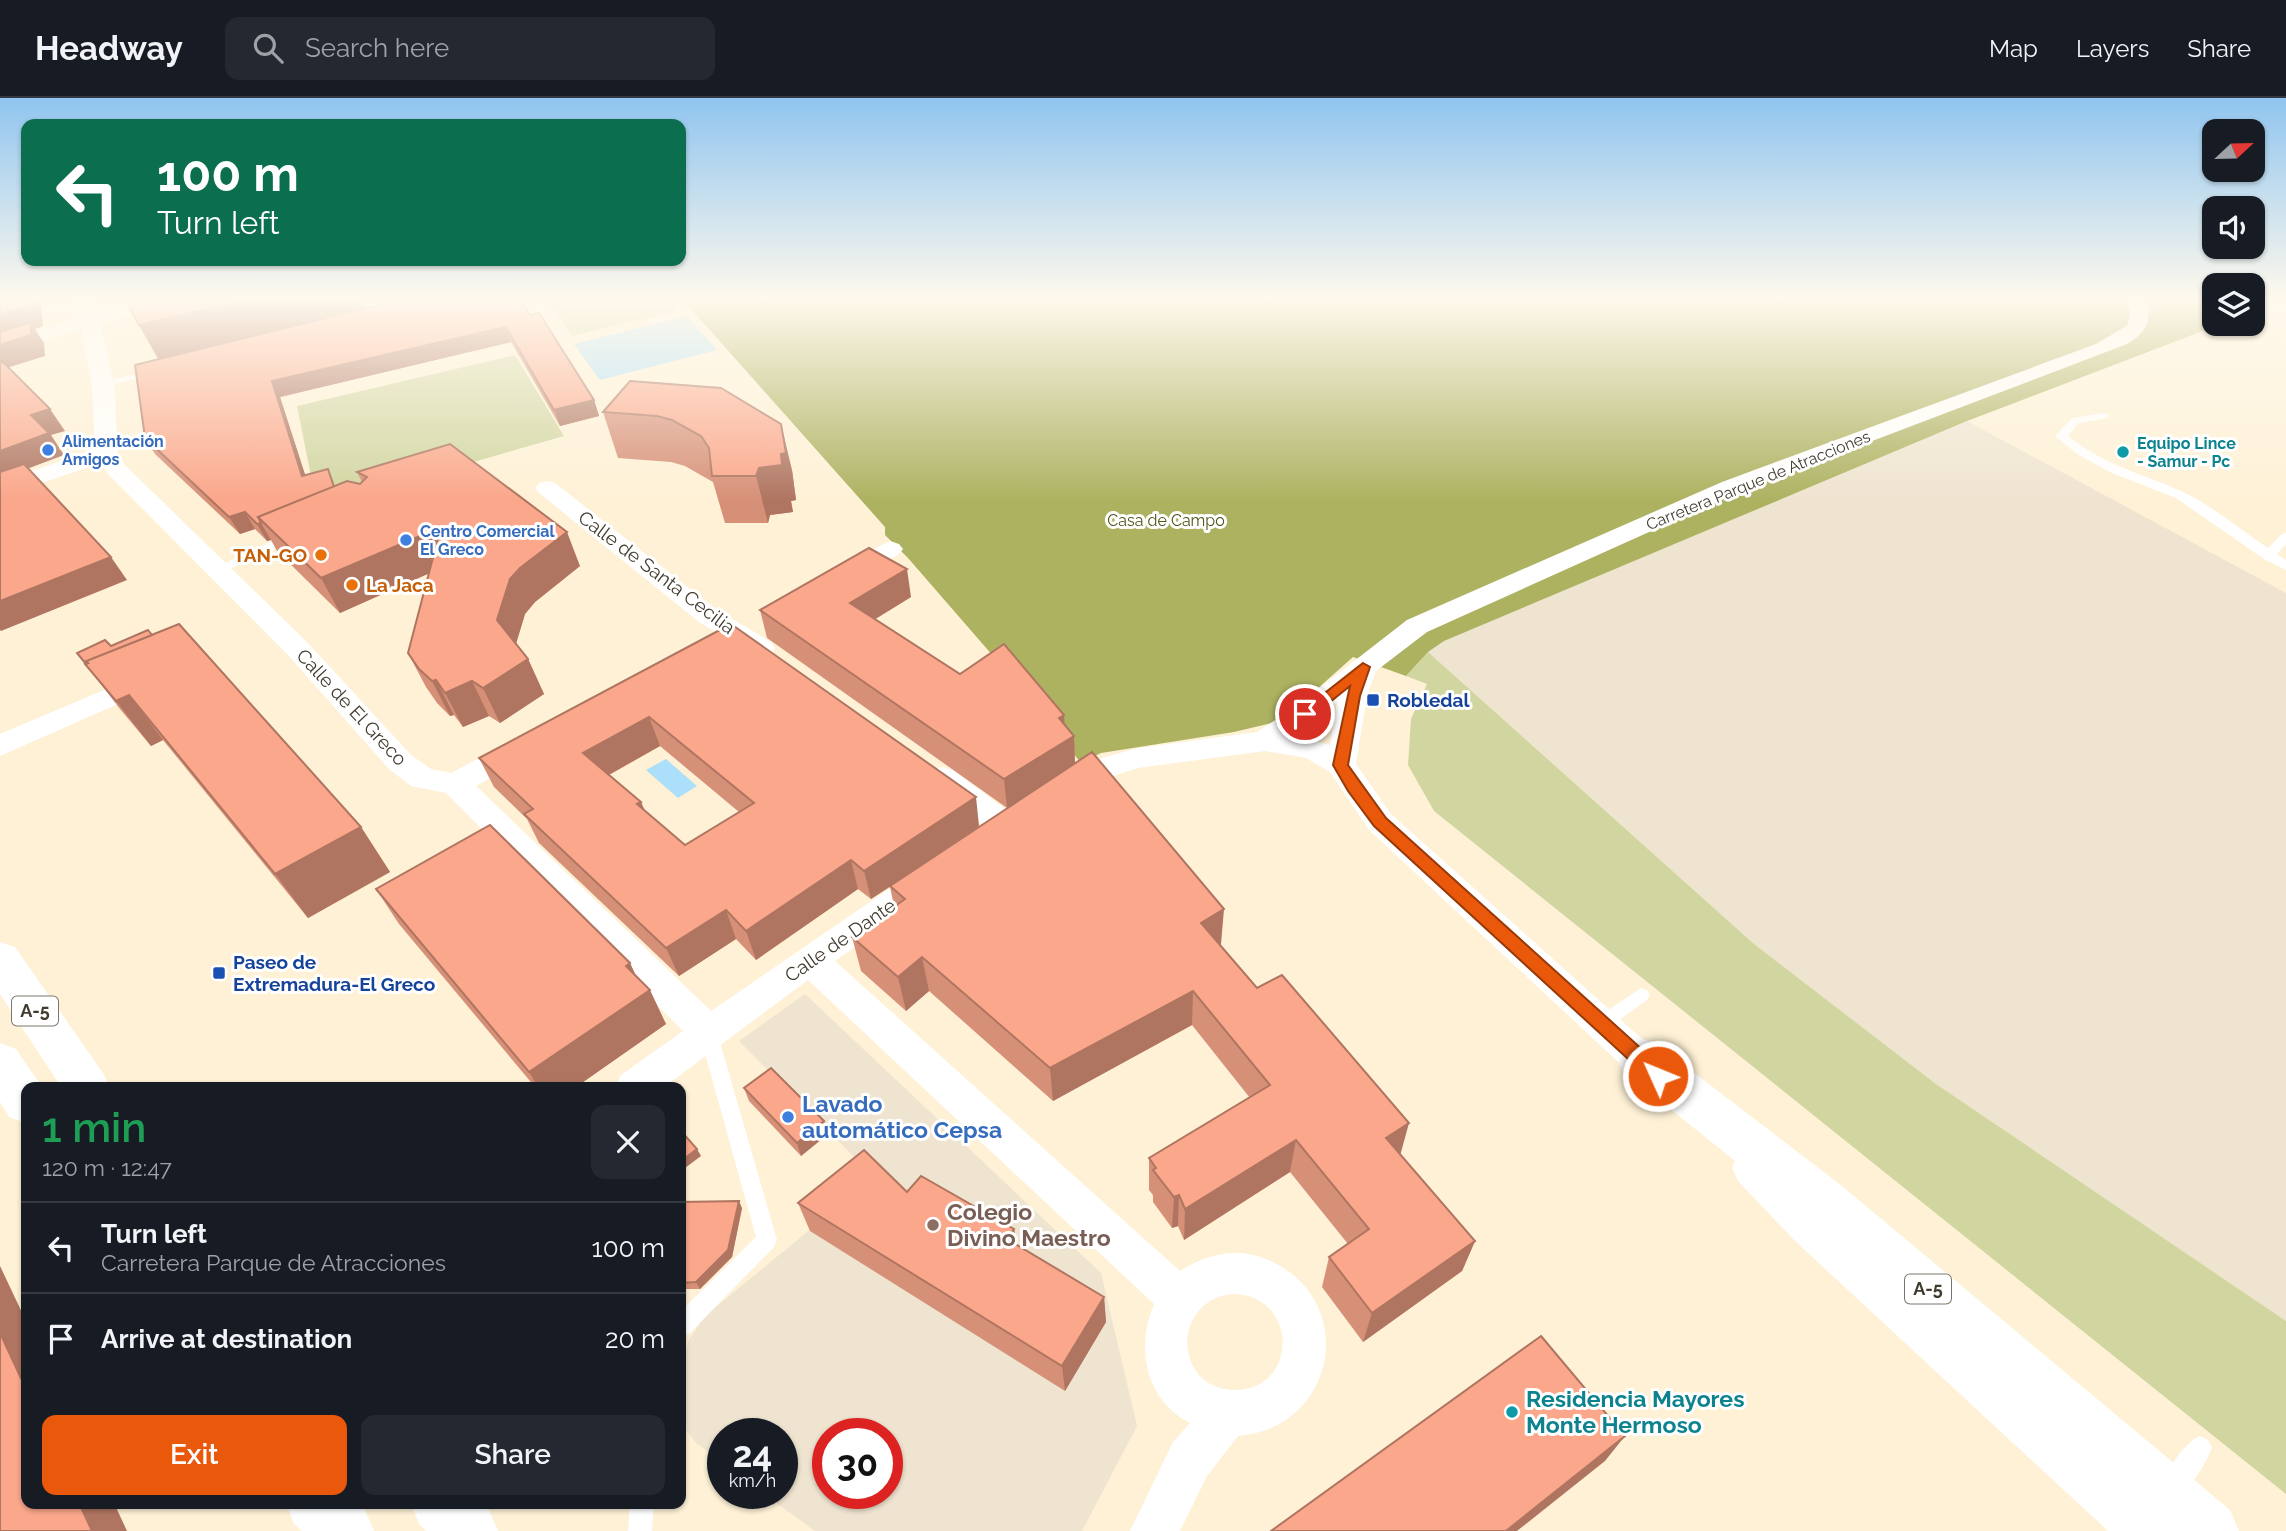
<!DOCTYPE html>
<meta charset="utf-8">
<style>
body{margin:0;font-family:Raleway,sans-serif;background:#242831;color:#f1f3f6;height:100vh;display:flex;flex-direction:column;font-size:26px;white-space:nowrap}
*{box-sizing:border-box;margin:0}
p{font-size:23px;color:#9ea1a6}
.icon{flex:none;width:38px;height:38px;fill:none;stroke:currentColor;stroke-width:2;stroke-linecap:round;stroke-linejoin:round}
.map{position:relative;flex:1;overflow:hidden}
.drawer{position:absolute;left:21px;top:984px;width:665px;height:427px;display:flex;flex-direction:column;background:#171b24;border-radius:14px;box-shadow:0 2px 5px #0004}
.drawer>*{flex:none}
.hud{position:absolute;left:21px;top:21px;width:665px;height:147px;border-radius:14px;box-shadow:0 2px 5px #0004;background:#0b6e4f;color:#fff;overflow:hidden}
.needle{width:46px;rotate:68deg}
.controls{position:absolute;left:2202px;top:21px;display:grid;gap:14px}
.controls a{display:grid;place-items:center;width:63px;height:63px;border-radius:14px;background:#171b24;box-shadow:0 2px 5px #0004;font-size:35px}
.speed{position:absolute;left:707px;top:1320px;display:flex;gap:14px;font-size:35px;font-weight:700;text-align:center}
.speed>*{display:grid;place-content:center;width:91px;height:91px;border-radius:50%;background:#171b24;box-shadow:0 2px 5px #0004;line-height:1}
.speed small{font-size:18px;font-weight:400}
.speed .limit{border:10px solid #d22;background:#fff;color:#111}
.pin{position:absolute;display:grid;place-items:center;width:60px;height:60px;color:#fff;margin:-30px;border:4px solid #fff;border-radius:50%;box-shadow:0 2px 7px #0007}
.me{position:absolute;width:77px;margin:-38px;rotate:314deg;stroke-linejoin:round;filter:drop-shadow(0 0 5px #0008)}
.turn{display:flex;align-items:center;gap:24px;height:147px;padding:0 21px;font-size:32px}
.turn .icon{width:91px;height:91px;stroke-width:2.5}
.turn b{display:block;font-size:49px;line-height:60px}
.round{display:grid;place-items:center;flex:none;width:74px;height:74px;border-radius:14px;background:#242831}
.headline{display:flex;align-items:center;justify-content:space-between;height:119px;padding:0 21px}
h1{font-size:42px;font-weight:600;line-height:52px;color:#1e9e55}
.primary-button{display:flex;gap:14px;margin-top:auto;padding:14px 21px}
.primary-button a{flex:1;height:80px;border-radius:14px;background:#ea580c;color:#fff;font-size:28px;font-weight:600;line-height:80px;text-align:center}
.primary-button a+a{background:#242831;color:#f1f3f6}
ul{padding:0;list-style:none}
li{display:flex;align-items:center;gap:21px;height:91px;padding:0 21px;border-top:2px solid #363941}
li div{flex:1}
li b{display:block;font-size:26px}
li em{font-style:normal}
header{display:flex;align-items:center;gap:42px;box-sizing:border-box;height:98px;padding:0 35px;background:#171b24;border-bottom:2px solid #363941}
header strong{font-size:33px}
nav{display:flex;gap:38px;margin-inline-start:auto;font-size:24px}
.search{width:490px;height:63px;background:#242831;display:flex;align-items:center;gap:18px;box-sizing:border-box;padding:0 24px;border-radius:14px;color:#9ea1a6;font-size:26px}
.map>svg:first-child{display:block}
.education{fill:#efe4d0;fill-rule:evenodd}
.green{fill:#d1d6a1}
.forest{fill:#adb261}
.water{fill:#acdff9}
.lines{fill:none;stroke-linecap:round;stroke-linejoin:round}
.lane{fill:#fff;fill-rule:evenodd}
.street{fill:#fff;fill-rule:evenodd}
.highway{fill:#fff;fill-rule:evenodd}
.wall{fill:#d79078;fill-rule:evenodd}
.shaded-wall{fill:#af7561}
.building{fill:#faa78b;stroke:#af7561;stroke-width:2;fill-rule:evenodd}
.route{fill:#ea580c;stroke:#983908;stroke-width:2}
.shop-dot{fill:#3f7fe0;stroke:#fff;stroke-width:2.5}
.culture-dot{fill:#0f9aa8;stroke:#fff;stroke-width:2.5}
.food-dot{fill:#e8710a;stroke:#fff;stroke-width:2.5}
.transit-dot{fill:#1a4fb4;stroke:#fff;stroke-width:2.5}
.education-dot{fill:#8d6e63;stroke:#fff;stroke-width:2.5}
.labels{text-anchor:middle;stroke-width:6;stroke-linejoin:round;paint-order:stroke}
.far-shop-label{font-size:16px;font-weight:bold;fill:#366cbe;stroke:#fff;text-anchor:start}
.far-culture-label{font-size:16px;font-weight:bold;fill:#0d838f;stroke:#fff;text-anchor:start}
.far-street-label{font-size:16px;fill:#423c2e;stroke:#fff}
.far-park-label{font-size:16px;fill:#525518;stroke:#fff}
.shield{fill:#fff;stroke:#7b766d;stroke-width:2}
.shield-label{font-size:18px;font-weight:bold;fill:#423c2e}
.food-label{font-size:19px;font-weight:bold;fill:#c56008;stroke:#fff;text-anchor:end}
.street-label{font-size:19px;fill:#423c2e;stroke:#fff}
.transit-label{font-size:19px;font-weight:bold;fill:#164399;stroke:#fff;text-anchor:start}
.near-shop-label{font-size:23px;font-weight:bold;fill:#366cbe;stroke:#fff;text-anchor:start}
.near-education-label{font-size:23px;font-weight:bold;fill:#785e54;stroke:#fff;text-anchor:start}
.near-culture-label{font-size:23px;font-weight:bold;fill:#0d838f;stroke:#fff;text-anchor:start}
</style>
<header>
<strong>Headway</strong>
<div class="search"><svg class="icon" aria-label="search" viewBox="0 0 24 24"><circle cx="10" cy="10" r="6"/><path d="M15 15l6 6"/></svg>Search here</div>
<nav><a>Map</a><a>Layers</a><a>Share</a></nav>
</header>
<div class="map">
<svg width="2286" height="1433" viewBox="0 0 2286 1433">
<rect width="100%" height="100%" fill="#fef1d6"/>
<g class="education">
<polygon points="1967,323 2286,495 2286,1223 1936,986 1754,846 1428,554 1444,543"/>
<path d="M805,896L1101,1175L1137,1328L1082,1433H815L763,1395H782V1335H723V1365L696,1345L686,1332L681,1320V1268L689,1242L701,1224L711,1213L874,1079L739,943ZM828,1335H887V1395H828Z"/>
</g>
<g class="green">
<polygon points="547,202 669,202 678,213 572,238"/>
<polygon points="515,257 564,338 344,401 338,386 314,393 297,308"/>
<polygon points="1428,554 1754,846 1936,986 2286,1223 2286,1396 1434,713 1408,667 1411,621 1427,586 1406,578"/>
</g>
<polygon class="forest" points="683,202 2214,202 2214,226 2221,226 1967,323 1444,543 1428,554 1406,578 1353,559 1281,623 1234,634 1101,655 1081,665 1007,574 908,460 885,437 885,429"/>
<g class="water">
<polygon points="687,218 717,252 600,282 574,246"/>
<polygon points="666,661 697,688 678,700 646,672"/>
</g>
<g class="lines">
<g class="lane">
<polygon points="157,271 161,272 161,276 103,288 98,285"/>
<path d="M2104,315L2108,316V320L2079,325L2068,338C2107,369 2140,374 2183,394C2213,408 2241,432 2268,450L2282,436L2286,435V446L2277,456L2286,462V472L2264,461L2176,400L2112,375L2077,356L2055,338L2072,320Z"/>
<polygon points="291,435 297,439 295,442 223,474 213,474 212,471"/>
<polygon points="1641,890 1647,892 1650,897 1647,902 1608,930 1602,933 1596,930 1593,925 1596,920"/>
<polygon points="708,926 714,929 717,934 777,1142 774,1149 689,1236 681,1239 681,1213 756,1139 699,934 702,929"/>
<path d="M2200,1338L2208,1342L2212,1350C2205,1367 2188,1396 2171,1403L2163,1399L2159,1391C2166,1374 2183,1345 2200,1338Z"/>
<polygon points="630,1405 654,1405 652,1433 628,1433"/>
</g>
<g class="street">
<path d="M75,202H95L97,214L137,202H167L164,206L100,226L114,285L118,355L125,367L308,545L411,657L431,671L451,675L511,643L522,640L533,643L537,650L533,657L476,688L711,913L915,773L927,770L939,773L944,782L939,791L835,863L1180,1173C1207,1156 1236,1149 1266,1161C1360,1199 1338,1330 1238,1338L1207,1378L1180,1433H1130L1173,1344L1190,1325C1144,1301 1136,1249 1154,1206L808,882L664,989H615L621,977L683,933L446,695L411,688L389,671L288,557L107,375L101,365L0,399V384L95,351L92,285L81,231L0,256V244L79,220ZM1235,1196C1299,1199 1298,1292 1235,1292C1172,1292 1171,1199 1235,1196Z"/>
<path d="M2127,202H2147C2152,223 2146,235 2127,246L1738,394L1427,534L1376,573L1367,598L1356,666L1391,716L1668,964L1674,975L1668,986L1655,991L1642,986L1369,732L1330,674L1306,660L1265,653L1138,670L1113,678L1066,700L1055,697L1051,689L1055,681L1091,663L1138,650L1257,634L1295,609L1407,522L1722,384L2096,246L2128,227L2130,212ZM1337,604L1330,647L1294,638Z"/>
<polygon points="547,383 555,385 717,512 771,544 775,550 771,556 761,559 751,556 699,524 539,395 535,390 539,385"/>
<path d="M890,443L899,446L903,451L899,456C880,467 854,488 832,482L828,477L832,472Z"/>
<polygon points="149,573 159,576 163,582 159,588 0,658 0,636"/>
<polygon points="942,669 953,672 1017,720 1022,728 1017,736 1006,740 995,736 931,688 927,680 931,672"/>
<polygon points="1752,1052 1766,1057 1824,1114 2161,1416 2168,1433 2108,1433 1794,1142 1738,1083 1732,1070 1738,1057"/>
</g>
<g class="highway">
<polygon points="0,844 15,849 103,975 110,989 61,989 0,896"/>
<polygon points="1639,940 1655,945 1842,1088 2230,1412 2239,1433 2164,1433 1806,1120 1623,973 1616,959 1623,945"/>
<polygon points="0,945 16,951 42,989 26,989 26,1025 9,1019 0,1004"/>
<polygon points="286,1405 358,1405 365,1412 374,1433 302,1433 294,1426"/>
<polygon points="411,1405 482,1405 489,1412 498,1433 426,1433 419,1426"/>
</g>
</g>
<g class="wall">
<polygon points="247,202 363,202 366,210 530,217 594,302 599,318 560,328 511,244 280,299 305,377 336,388 360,386 362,384 357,374 580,468 535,504 525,516 516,545 528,561 544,596 500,625 489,618 463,629 454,617 450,618 437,605 426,589 408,555 429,475 340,515 277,453 271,442 267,443 255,431 240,436 155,356 145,340 158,261 139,227"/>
<polygon points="721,290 792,372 796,402 791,403 793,414 770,417 768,425 725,425 713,384 685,368 671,364 618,360 603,314"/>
<path d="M911,499L875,521L960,576L1065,627L1074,638L1075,666L1221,846L1220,847L1475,1143L1462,1173L1363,1244L1322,1189L1329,1159L1348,1146L1290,1074L1184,1142L1178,1128L1172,1130L1153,1104V1097L1149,1092V1060L1250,1000L1192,927L1053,1003L929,893L906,913L861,873L852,839L894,808L890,789L871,801L858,791L756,862L736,841L679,878L539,745L527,721L494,689L479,660L731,526L979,728L909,775L1039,690L1007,710L767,540L760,512ZM660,648L739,714L685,747L645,713L641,704L609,677Z"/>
<polygon points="152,537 361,729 390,774 308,820 163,642 151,648 120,611 77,555 111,548"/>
<polygon points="376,791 630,865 636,878 666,926 576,989 535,989 399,826"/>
<polygon points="744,990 824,1023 828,1036 801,1058 749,1003"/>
<polygon points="907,1094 1014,1131 1017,1147 1104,1199 1106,1224 1065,1293 810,1133 798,1105"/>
<polygon points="681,1104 742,1110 732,1159 700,1191 681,1191"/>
</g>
<g class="shaded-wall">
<polygon points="30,202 41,202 43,228 35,231 44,245 45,258 0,272 0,216"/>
<polygon points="247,202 363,202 369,216 162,267 139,227"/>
<polygon points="506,229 511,244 280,299 311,395 302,378 272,283"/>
<polygon points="594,302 599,318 560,328 554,312"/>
<polygon points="50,311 65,333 51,337 64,357 0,381 0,353 31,317"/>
<polygon points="781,326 792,372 796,402 791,403 793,414 770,417 768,425 756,378 759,370 781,356"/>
<polygon points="245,414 255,431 240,436 229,419"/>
<polygon points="261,425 271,442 267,443 257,426"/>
<polygon points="441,429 457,463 340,515 321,480"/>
<polygon points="567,434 580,468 535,504 525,516 513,556 497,522 510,481 520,470"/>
<polygon points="111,459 127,482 1,533 0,532 0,503"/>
<polygon points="907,471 911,499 856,533 850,505"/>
<polygon points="528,561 544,596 500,625 483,590"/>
<polygon points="436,582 454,617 450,618 432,583"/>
<polygon points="472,583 489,618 463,629 445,595"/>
<polygon points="129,597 163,642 151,648 116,603"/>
<polygon points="1064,617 1066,643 1074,638 1075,667 1007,710 1004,681 1059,620"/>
<polygon points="649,619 660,648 596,684 583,655"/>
<polygon points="976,699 979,728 871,801 864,773"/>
<polygon points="641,704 653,733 637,706"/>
<polygon points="361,729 390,774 308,820 275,776"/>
<polygon points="851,762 858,791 756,862 746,833"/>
<polygon points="1224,811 1221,846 1200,860 1201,825"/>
<polygon points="726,812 736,841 679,878 666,850"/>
<polygon points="922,859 929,893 906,913 898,879"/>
<polygon points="630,865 644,896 650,892 666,926 576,989 538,989 529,974 626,868"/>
<polygon points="1193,893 1192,927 1053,1003 1050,970"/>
<polygon points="824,1023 828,1036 801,1058 797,1045"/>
<polygon points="1409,1025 1400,1058 1386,1040"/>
<polygon points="1296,1042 1290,1074 1184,1142 1185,1111"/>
<polygon points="697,1051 701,1058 681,1073 681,1063"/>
<polygon points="1179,1097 1178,1128 1172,1130 1174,1099"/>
<polygon points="739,1103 742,1110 732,1159 700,1191 696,1184"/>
<polygon points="1014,1131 1019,1158 1007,1141"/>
<polygon points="1475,1143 1462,1173 1363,1244 1372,1215"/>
<polygon points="0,1168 26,1223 26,1291 0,1235"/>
<polygon points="1104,1199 1106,1224 1065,1293 1062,1268"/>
<polygon points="1625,1338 1605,1363 1517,1433 1506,1433"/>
<polygon points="79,1405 114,1405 127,1433 92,1433"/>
</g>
<g class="building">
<polygon points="0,202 30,202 30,208 0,216"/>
<polygon points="125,202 247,202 139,227"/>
<polygon points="392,202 521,202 530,217 539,215 594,302 554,312 506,229 272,283 302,378 328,371 334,389 258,419 261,425 257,426 245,414 229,419 145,340 135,267 391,204"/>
<polygon points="31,224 31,237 0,247 0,234"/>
<polygon points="0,263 5,266 50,311 31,317 49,335 0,353"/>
<polygon points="630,283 721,290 781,326 786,355 781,356 782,367 759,370 756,378 712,378 709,350 701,338 672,322 657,318 603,314"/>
<polygon points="450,346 567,434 520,470 510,481 497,522 528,561 483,590 472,583 445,595 436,582 432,583 419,571 408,555 441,429 321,480 258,419 347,383 360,386 367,379 357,374"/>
<polygon points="24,366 111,459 0,503 0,374"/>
<polygon points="869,450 907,471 850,505 960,576 1004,546 1064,617 1059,620 1074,638 1004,681 760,512"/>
<polygon points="179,526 361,729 275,776 129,597 116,603 85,566 88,565 86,563"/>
<path d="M731,526L976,699L864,773L851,762L746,833L726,812L666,850L524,716L533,711L479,660ZM649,619L754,705L685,747L637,706L641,704L583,655Z"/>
<polygon points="148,532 152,537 86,563 88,565 86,566 77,555 105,542 111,548"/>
<polygon points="1092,654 1224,811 1201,825 1257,890 1282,877 1409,1025 1386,1040 1475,1143 1372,1215 1329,1159 1369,1131 1296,1042 1185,1111 1179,1097 1174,1099 1153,1072 1156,1070 1149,1060 1270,987 1193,893 1050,970 922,859 898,879 852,839 905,801 890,788"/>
<polygon points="490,727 630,865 626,868 650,892 529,974 376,791"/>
<polygon points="771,970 824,1023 797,1045 744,990"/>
<polygon points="681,1033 697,1051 681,1063"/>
<polygon points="864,1052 907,1094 921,1078 1014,1131 1007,1141 1104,1199 1062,1268 798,1105"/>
<polygon points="739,1103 728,1152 696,1184 681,1185 681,1104"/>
<polygon points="0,1235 26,1291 26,1405 79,1405 92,1433 0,1433"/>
<polygon points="1541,1238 1625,1338 1506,1433 1271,1433"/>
</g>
<linearGradient id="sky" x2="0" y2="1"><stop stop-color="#90c5ef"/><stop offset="0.5" stop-color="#fff9ed"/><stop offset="1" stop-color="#fff9ed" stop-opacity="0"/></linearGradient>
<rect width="2286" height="403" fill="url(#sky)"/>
<polygon class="route" points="1363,565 1370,569 1360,598 1348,667 1386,720 1665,972 1668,978 1665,983 1658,986 1652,983 1374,728 1348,693 1333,667 1350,588 1310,620 1305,621 1298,616"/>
<g class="shop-dot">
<circle cx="48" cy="352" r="7"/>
<circle cx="406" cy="442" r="7"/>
<circle cx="788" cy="1019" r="7"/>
</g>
<g class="culture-dot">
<circle cx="2123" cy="354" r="7"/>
<circle cx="1512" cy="1314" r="7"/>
</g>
<g class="food-dot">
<circle cx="321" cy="457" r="7"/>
<circle cx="352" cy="487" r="7"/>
</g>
<g class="transit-dot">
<rect x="1366" y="595" width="14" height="14" rx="3.5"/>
<rect x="212" y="868" width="14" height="14" rx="3.5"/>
</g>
<circle class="education-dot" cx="933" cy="1127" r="7"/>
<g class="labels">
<g class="far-shop-label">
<text x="62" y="349">Alimentación<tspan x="62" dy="18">Amigos</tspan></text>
<text x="420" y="439">Centro Comercial<tspan x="420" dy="18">El Greco</tspan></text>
</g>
<g class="far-culture-label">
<text x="2137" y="351">Equipo Lince<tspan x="2137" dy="18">- Samur - Pc</tspan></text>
</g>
<g class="far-street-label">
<text transform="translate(1758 382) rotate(-22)" y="6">Carretera Parque de Atracciones</text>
</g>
<g class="far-park-label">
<text x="1166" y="428">Casa de Campo</text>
</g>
<g class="shield">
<rect x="12" y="898.5" width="46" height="29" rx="5"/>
<rect x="1905" y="1176.5" width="46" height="29" rx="5"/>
</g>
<g class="shield-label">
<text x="35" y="919">A-5</text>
<text x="1928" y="1197">A-5</text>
</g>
<g class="food-label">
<text x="307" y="464">TAN-GO</text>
<text x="366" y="494" text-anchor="start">La Jaca</text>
</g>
<g class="street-label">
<text transform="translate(657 474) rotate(37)" y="7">Calle de Santa Cecilia</text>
<text transform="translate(352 609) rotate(47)" y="7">Calle de El Greco</text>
<text transform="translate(840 842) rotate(-35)" y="7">Calle de Dante</text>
</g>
<g class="transit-label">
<text x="1387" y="609">Robledal</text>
<text x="233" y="871">Paseo de<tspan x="233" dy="22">Extremadura-El Greco</tspan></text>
</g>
<g class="near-shop-label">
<text x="802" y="1014">Lavado<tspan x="802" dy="26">automático Cepsa</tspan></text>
</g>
<g class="near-education-label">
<text x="947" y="1122">Colegio<tspan x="947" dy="26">Divino Maestro</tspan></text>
</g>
<g class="near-culture-label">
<text x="1526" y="1309">Residencia Mayores<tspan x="1526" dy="26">Monte Hermoso</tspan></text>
</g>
</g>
</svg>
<div class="controls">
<a><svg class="needle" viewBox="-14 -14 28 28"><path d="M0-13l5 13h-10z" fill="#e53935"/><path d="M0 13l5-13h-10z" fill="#9ea1a6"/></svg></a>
<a><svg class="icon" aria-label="sound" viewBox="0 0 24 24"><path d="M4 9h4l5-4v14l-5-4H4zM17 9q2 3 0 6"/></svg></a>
<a><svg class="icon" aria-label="layers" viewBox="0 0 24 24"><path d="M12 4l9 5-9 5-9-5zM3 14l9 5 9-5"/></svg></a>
</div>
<div class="speed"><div>24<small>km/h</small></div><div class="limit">30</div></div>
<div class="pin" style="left:1305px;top:616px;background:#d93025"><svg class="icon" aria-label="arrive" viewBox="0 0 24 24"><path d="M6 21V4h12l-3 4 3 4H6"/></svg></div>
<svg class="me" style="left:1658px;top:978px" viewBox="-20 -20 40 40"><circle r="17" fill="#ea580c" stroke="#fff" stroke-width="3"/><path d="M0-11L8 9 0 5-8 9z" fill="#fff"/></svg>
<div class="hud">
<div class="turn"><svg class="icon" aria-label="left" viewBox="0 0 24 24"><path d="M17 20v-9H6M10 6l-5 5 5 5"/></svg><div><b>100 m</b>Turn left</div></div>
</div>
<section class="drawer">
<div class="headline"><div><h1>1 min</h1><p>120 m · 12:47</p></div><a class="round"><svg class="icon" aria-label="close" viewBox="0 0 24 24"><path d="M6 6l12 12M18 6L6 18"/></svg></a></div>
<ul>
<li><svg class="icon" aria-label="left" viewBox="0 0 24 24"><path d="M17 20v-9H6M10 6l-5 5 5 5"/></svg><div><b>Turn left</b><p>Carretera Parque de Atracciones</p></div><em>100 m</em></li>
<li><svg class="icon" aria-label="arrive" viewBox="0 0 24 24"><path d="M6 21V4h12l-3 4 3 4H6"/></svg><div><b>Arrive at destination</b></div><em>20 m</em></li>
</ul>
<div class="primary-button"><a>Exit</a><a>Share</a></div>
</section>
</div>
